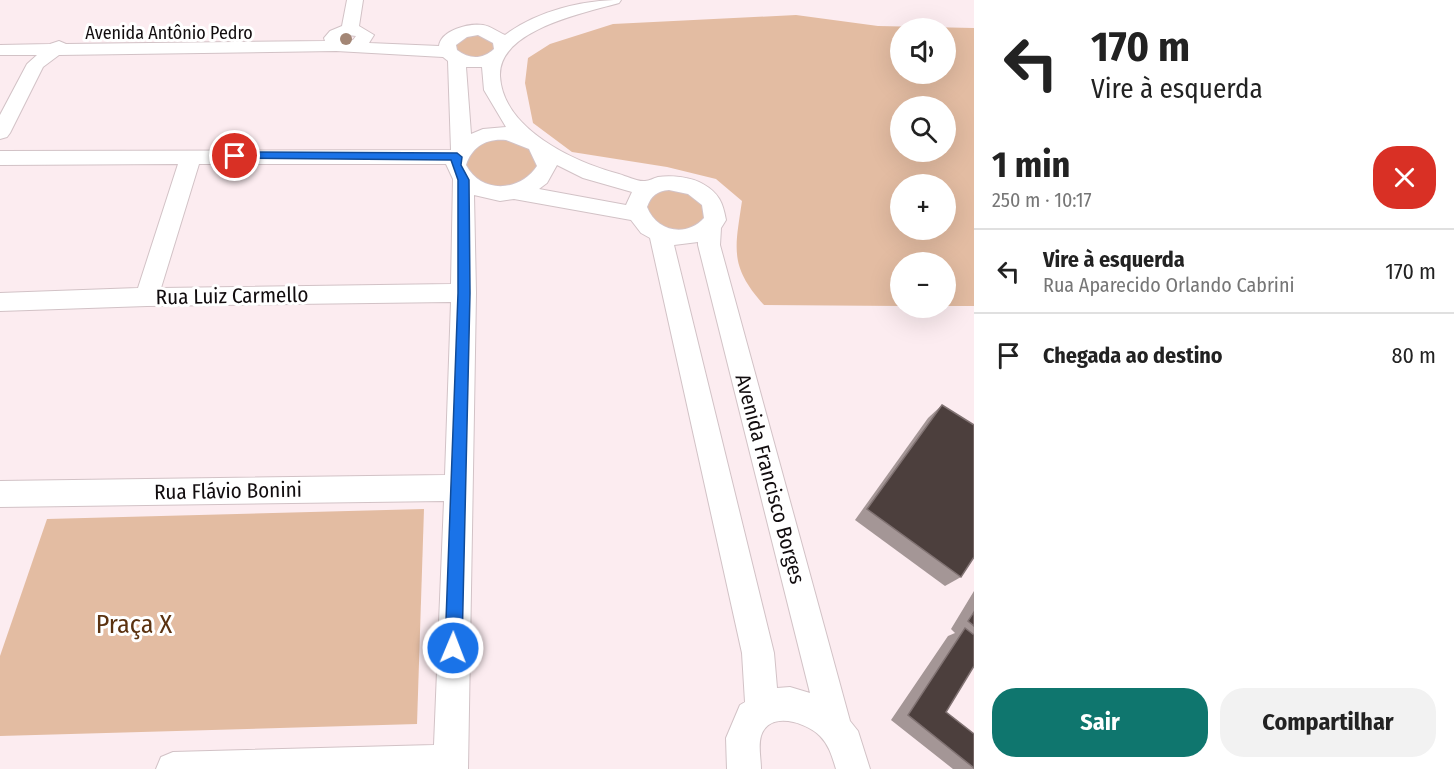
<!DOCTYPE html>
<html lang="pt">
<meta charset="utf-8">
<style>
body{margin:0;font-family:"Fira Sans Condensed",sans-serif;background:#f2f2f2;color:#222;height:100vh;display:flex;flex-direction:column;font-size:22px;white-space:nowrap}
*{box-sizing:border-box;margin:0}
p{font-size:20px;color:#767676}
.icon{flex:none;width:33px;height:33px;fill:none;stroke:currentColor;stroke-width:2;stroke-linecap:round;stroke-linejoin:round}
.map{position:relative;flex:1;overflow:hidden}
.drawer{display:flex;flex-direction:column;background:#fff;width:480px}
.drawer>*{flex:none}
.top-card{background:#fff;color:#222;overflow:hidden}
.controls{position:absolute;left:890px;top:18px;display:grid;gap:12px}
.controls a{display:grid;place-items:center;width:66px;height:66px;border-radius:50%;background:#fff;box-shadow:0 6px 24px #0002;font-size:30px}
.pin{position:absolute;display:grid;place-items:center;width:51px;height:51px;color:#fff;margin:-26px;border:3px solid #fff;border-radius:50%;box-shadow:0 2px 6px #0007}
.me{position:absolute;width:66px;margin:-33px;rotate:1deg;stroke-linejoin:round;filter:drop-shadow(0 0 4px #0008)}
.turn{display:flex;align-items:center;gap:21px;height:126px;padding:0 18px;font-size:27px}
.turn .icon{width:78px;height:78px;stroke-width:2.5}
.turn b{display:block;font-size:42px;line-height:51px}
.round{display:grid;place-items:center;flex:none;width:63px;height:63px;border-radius:24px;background:#f2f2f2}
.overview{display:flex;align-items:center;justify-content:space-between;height:102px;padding:0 18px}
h1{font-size:36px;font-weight:700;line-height:45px}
.cta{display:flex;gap:12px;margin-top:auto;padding:12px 18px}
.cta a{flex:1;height:69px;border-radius:24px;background:#0f766e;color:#fff;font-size:24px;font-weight:700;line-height:69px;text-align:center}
.cta a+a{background:#f2f2f2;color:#222}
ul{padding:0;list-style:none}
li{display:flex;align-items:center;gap:18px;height:84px;padding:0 18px;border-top:2px solid #e0e0e0}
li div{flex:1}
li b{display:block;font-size:22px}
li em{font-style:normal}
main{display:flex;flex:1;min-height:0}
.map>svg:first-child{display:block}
.green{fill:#e3bca2;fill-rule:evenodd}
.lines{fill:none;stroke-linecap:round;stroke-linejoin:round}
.minor-casing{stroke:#d2c2c6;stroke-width:2}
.minor{fill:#fff;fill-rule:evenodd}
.tree{fill:#a38675}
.wall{fill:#a49696}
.building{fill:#4c3f3d;stroke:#817373;stroke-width:1.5}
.route{fill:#1a73e8;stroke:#114b97;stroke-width:1.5}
.labels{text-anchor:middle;stroke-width:6;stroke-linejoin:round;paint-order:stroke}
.far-street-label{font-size:18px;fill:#110c0e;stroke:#fff}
.street-label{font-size:21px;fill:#110c0e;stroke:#fff}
.near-park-label{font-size:26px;fill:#5b3210;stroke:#fff}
</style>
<main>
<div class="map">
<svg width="974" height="769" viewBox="0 0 974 769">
<rect width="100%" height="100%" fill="#fcecf0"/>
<g class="green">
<path d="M796,15L878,26L974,28V306H945V262H900V306L764,305C729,266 735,249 742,201L716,179L667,167L572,152L533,123L525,83L528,58L550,44L613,24ZM900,28H945V74H900ZM900,106H945V152H900ZM945,184V230H900V184Z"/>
<polygon points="474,34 487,36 496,45 492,53 475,58 457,53 454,42"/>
<path d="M497,139C519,141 530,142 538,165C533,170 528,179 522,183C504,195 480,183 466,171V156L477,144Z"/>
<path d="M666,189L684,191L704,205L706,217L690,230L663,228L646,212C647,197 652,195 666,189Z"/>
<polygon points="424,509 417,724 0,736 0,656 47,519"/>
</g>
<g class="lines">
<g class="minor-casing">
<path id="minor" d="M347,0H363L359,26L374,35L369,43L439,46C441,30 469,23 483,25C490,26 498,32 505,35C537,11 582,0 621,0L619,3C584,13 498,30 500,76C503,130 575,162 619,174C626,176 638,182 645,181C649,181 654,178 658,177C671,175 692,177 703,184C719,193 723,203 726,220L721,228L720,245L850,721L858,731L870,769H836C832,756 829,745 820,736C806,722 769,710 761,736C758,746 761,759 761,769H727L726,738L740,705L745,702L742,653L650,238L641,233L631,220L514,199L500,201L474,195L476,293L468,769H156L161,757L173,752L434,745L444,501L0,507V481L445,475L451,302L147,306L0,311V293L138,288L178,164L0,165V151L451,150L448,61L443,57L336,51L59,55L43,67L10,133L7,137L0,139V115L27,64L37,55H0V45L50,44L59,41L66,44L325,41L324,38L330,31L342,26ZM348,35L356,36L353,40L343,42L342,39ZM478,35L493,43L494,49C482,60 469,59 457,50L456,45L467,37ZM466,67H482L484,90L506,127L483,129L471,134ZM506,140L529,149L537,166C520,192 481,194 466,165C472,147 486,138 506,140ZM199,164H446L453,179L451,284L161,288ZM557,165L583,178L632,192L626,205L539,189L547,183ZM669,190L688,194L702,205L704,218C686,238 656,231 647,207C651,196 657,191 669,190ZM698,242V245L810,693L790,687L777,688L774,653L674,245Z"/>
</g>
<use href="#minor" class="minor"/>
</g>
<circle class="tree" cx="346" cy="39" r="6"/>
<g class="wall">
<polygon points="942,405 961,577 945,586 855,520 928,418"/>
<polygon points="974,591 974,666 946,712 974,734 974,769 953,769 891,720 948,636 955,633 951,629"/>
</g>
<g class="building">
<polygon points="942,405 974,425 974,557 961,577 867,509"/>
<polygon points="974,612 974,626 968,621"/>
<polygon points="965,628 974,635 974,666 946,712 974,734 974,768 908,715"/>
</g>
<polygon class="route" points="235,152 457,153 462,157 461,165 469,180 470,293 462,648 459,654 453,657 447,654 445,648 458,293 458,180 451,160 232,158 230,156"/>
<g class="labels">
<g class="far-street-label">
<text x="169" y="39">Avenida Antônio Pedro</text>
</g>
<g class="street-label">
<text transform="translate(232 296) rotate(-1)" y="7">Rua Luiz Carmello</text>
<text transform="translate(770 479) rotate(75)" y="7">Avenida Francisco Borges</text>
<text transform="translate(228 491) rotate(-1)" y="7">Rua Flávio Bonini</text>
</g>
<g class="near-park-label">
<text x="134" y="633">Praça X</text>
</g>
</g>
</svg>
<div class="controls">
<a><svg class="icon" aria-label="sound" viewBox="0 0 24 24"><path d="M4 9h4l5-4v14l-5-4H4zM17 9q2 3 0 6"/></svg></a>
<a><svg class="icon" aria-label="search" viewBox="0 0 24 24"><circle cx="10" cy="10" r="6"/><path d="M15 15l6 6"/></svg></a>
<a>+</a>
<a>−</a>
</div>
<div class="pin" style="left:235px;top:156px;background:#d93025"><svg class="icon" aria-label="arrive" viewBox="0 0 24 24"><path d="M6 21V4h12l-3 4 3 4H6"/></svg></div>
<svg class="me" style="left:453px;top:648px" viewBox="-20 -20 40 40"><circle r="17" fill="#1a73e8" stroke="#fff" stroke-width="3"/><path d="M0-11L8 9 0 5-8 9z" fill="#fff"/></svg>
</div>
<section class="drawer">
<div class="top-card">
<div class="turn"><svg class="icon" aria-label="left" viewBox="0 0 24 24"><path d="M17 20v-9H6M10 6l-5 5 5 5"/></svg><div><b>170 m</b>Vire à esquerda</div></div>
</div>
<div class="overview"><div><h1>1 min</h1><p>250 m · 10:17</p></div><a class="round" style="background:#d93025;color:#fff"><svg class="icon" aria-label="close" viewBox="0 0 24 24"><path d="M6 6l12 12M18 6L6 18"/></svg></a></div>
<ul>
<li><svg class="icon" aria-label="left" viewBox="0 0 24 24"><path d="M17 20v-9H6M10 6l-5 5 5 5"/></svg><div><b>Vire à esquerda</b><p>Rua Aparecido Orlando Cabrini</p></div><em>170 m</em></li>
<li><svg class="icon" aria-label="arrive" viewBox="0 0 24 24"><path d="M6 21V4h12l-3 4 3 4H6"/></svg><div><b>Chegada ao destino</b></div><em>80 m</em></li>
</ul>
<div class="cta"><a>Sair</a><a>Compartilhar</a></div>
</section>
</main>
